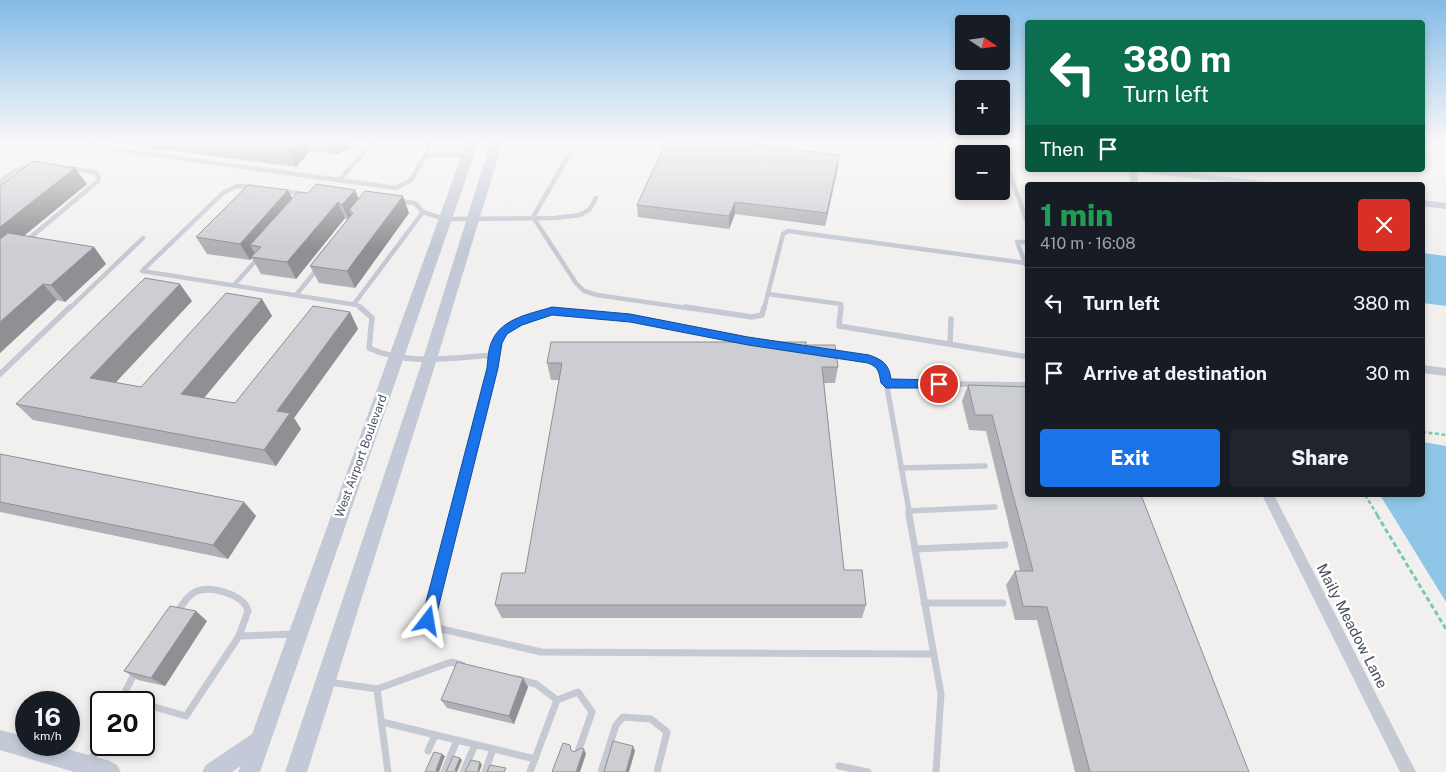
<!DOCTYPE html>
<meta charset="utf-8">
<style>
body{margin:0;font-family:"Public Sans",sans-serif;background:#20242c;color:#f1f3f6;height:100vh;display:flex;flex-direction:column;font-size:19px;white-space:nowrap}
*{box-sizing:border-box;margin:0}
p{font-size:16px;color:#9ea1a6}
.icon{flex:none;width:28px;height:28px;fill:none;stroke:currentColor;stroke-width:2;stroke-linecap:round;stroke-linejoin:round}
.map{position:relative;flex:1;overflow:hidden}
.side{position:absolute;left:1025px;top:182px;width:400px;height:315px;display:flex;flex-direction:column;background:#171b24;border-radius:5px;box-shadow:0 2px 8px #0003}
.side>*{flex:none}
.banner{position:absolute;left:1025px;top:20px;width:400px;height:152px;border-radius:5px;box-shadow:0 2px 8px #0003;background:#0b6e4f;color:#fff;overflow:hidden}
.needle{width:32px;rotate:103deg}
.controls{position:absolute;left:955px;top:15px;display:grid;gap:10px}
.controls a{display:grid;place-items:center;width:55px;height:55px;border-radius:5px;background:#171b24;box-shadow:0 2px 8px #0003;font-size:25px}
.speed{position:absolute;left:15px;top:691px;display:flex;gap:10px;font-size:25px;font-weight:700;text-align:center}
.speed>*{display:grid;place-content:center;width:65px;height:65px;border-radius:50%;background:#171b24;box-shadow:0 2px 8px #0003;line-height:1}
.speed small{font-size:12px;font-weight:400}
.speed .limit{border:2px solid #111;border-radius:8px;background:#fff;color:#111}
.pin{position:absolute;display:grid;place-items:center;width:42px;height:42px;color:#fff;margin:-21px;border:2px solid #fff;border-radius:50%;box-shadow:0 1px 5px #0007}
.me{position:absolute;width:55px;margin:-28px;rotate:14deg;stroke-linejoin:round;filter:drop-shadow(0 0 4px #0008)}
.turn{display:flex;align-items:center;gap:18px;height:105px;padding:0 15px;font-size:22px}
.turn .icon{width:65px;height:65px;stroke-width:2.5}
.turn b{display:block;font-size:35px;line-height:42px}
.then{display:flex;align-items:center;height:48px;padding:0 15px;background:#0003;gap:10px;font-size:19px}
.round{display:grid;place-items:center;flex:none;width:52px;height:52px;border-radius:5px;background:#20242c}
.overview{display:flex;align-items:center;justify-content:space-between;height:85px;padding:0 15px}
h1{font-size:30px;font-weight:800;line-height:38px;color:#1e9e55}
.cta{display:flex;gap:10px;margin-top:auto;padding:10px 15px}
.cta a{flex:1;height:58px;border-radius:5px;background:#1a73e8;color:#fff;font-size:20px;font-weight:800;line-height:58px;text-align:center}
.cta a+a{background:#20242c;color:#f1f3f6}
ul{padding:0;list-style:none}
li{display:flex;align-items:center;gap:15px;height:70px;padding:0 15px;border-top:1px solid #363941}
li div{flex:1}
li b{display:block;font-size:19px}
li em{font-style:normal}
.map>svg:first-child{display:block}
.water{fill:#8fc6e8}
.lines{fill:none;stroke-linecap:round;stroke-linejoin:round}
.path-far1{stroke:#79cab1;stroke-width:2.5;stroke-dasharray:4 2.5;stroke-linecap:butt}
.path{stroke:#79cab1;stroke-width:3;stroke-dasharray:5 3;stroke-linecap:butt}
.service-far2{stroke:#c4c9d4;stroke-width:4.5}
.service-far1{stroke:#c4c9d4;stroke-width:5.5}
.service{stroke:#c4c9d4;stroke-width:7}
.minor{fill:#c4c9d4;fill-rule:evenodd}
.secondary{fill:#c3c9d7;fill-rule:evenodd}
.wall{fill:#b0b1b6}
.shaded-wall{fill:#909094}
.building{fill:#cdced4;stroke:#909094}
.route{fill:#1a73e8;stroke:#114b97}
.labels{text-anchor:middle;stroke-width:5;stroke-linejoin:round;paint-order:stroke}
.street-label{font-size:12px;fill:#484f5c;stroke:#fff}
.near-street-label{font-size:15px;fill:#484f5c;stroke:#fff}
</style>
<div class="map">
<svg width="1446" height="772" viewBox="0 0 1446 772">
<rect width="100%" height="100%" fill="#f2f0ef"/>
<g class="water">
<polygon points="1423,253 1446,256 1446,306 1423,303"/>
<polygon points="1423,442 1446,446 1446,602 1380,495 1422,495"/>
</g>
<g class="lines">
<g class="path-far1">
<polyline points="1422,432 1446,435"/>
<polyline points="1365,495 1378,516"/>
</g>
<polyline class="path" points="1377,515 1446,629"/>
<g class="service-far2">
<polyline points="87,141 87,144 92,146 396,188 411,180 426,155 468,155"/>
<polyline points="577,141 533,217 576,283 584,291 597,295 694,309"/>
<polyline points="937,141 983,146 999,154"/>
<polyline points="426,155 431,141"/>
<polyline points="1001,157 1005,160 1028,224"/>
<polyline points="339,180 375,141"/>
<polyline points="0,182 14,171 33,164"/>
<polyline points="254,187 237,186 223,193 142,271 357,305 361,309"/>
<polyline points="283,191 303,194"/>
<polyline points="399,201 415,203 423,212 445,219 555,218 580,215 590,209 596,198"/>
<polyline points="26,241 98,181 99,177 94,172 69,168"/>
<polyline points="1028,242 1017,242 1028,270"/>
<polyline points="234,285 260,256"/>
<polyline points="768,294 841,304 841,309"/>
<polyline points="296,295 319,267"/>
<polyline points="354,304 423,212"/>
<polyline points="69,309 143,238"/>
<polyline points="764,309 783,234 788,231 1025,263"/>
</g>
<g class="service-far1">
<path d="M360,307L372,318L369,348C407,366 453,358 494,355L496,343L503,331L518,322L552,311L630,318L762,343"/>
<polyline points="685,307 752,317 762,315 764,307"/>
<polyline points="841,307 839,326 1028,357"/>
<polyline points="950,344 951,319"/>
<polyline points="831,354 866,359 884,370 910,516"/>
<polyline points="0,374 70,307"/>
<polyline points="886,383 1028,385"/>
<polyline points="901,468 985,466"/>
<polyline points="908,511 995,507"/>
<polyline points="455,516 493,369 494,355"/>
</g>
<g class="service">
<polyline points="455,515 428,621 433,627 541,652 933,654"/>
<polyline points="909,515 941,694 936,772"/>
<polyline points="915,549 1005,545"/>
<polyline points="924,603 1003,603"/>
<path d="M176,614C182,606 187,595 197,591C211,586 244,594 248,611L239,636"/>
<polyline points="517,679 536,684 557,700"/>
<polyline points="329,682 377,689 388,772"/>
<polyline points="377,689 451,662 462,665"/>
<polyline points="133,700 127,699 126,690 136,670"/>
<polyline points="557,700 578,692 592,712 578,752"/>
<polyline points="144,704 186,716 239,636 295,634"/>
<polyline points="382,722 535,759"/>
<polyline points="428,751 435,735"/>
<polyline points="89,762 101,744"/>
<polyline points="839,766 868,772"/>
<polyline points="444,772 457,740"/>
<polyline points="463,772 475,745"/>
<polyline points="485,772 493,749"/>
<polyline points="530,772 557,700"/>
<polyline points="601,772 616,725 623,717 651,719 667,732 657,772"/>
</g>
<g class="minor">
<polygon points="1128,170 1136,170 1139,185 1131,185"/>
<polygon points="1142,170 1168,170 1272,182 1276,185 1250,185 1146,173"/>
<polygon points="1422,200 1446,203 1446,209 1422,206"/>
<polygon points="1422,365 1446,368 1446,376 1422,373"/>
<polygon points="1262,495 1274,495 1416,772 1400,772"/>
</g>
<g class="secondary">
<polygon points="467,141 479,141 260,772 238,772 241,766 232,772 202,772 206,765 252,734"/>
<polygon points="491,141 503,141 437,359 307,772 285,772 423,359"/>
<polygon points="0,730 26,737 26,745 53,745 110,761 117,765 121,772 74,772 0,750"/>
</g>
</g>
<g class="wall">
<polygon points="93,140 356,140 349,149 336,154 310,151 296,167 94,141"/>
<polygon points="667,140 757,140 756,144 838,167 825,226 735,214 729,229 638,217 637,205"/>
<polygon points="87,184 24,236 94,247 106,264 65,302 57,300 0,353 0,186"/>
<polygon points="288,190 292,198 308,193 359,198 409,213 355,288 319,283 310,266 347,220 345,218 296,279 261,274 252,258 250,260 207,254 196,237"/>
<polygon points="262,299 272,316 204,398 235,403 350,312 358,329 294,418 301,429 276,466 33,420 16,404 192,301 115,382 141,387"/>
<polygon points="806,345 838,367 835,383 824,383 844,570 866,605 862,618 502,618 495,605 525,573 559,380 551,380 547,363"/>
<polygon points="968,385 1028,387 1249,772 1075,772 1037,620 1015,620 1006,585 1015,571 1020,571 986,431 969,430 962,401"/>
<polygon points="0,454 244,502 256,516 228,559 0,512"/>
<polygon points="207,621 165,686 138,680 124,671"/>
<polygon points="523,678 528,687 514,724 447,708 441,700"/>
</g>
<g class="shaded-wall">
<polygon points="297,140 306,140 310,151 296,167 288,150"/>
<polygon points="330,140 356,140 349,149 336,154"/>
<polygon points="754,140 757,140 752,156 752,144"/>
<polygon points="839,155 838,167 825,226 827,213"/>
<polygon points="75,168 87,184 10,247 0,258 0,227"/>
<polygon points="288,190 297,207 261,247 250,245 255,254 251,257 252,258 250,260 240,244"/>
<polygon points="355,190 362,206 353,213 349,210 353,218 350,222 342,205"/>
<polygon points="403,196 409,213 355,288 347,271"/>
<polygon points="338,202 345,218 296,279 287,262"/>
<polygon points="735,202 735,214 729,229 729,216"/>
<polygon points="94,247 106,264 65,302 51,285"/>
<polygon points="43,284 57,300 0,353 0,322"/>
<polygon points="180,284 192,301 105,394 90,378"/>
<polygon points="262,299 272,316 194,410 181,394"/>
<polygon points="350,312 358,329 294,418 301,429 276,466 264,450 277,411"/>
<polygon points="244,502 256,516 228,559 213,545"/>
<polygon points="196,611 207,621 165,686 151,678"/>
<polygon points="523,678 528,687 514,724 509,716"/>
<polygon points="633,746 635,751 629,772 626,772"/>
<polygon points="584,749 586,754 580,772 576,772"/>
<polygon points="442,754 445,756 439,772 438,772 436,770"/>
<polygon points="460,758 462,760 457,772 455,770"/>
<polygon points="480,762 482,765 479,772 478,770"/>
</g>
<g class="building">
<polygon points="209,140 297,140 288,150"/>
<polygon points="667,140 754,140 752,144 839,155 827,213 735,202 729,216 637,205"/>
<polygon points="33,161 75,168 0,227 0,186"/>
<polygon points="316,184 355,190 342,205 338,202 287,262 251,257 261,247 250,245 298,192 308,193"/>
<polygon points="248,185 288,190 240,244 196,237"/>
<polygon points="365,191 403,196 347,271 310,266 353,213 349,210"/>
<polygon points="8,233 94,247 51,285 43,284 0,322 0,239"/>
<polygon points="145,278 180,284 90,378 141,387 226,293 262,299 181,394 235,403 313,306 350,312 277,411 290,413 264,450 16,404"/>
<polygon points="551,342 806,342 806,345 835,345 838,367 822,367 844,570 862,570 866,605 495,605 502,573 525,573 562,363 547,363"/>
<polygon points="968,385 1028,387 1028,495 1141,495 1249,772 1090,772 1047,607 1023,606 1015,571 1033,571 992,415 975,415"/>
<polygon points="0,454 244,502 213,545 0,502"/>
<polygon points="170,606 196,611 151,678 124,671"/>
<polygon points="457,662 523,678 509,716 441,700"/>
<polygon points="613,741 633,746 626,772 604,772"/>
<polygon points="563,743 570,745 571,750 574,752 581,748 584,749 576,772 552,772"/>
<polygon points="434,752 442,754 436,770 438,772 425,772"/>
<polygon points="453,756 460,758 455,770 457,772 446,772"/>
<polygon points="471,760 480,762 478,770 479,772 465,772"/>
<polygon points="490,765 506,768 504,772 487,772"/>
</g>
<linearGradient id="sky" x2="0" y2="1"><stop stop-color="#84bbe8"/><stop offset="0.57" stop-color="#f9f8f8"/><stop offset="1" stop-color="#f9f8f8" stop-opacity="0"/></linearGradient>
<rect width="1446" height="249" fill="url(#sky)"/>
<path class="route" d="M552,307L630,314L748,337L869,355C883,360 889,364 891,379L939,380L945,384L939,388H886L881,383C879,373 879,367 868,363L748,345L630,322L552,315L522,325L507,334L502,343L498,368L435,621L433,626L428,628L423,626L421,621L487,368C488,360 488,349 492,341C502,318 530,314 552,307Z"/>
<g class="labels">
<g class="street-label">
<text transform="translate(361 456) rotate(-70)" y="4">West Airport Boulevard</text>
</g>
<g class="near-street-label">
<text transform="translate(1352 626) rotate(63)" y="5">Maily Meadow Lane</text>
</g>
</g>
</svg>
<div class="controls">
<a><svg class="needle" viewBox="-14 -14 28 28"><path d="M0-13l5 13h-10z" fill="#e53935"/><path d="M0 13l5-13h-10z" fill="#9ea1a6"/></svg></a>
<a>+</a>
<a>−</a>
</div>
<div class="speed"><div>16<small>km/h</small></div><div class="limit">20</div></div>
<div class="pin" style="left:939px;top:384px;background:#d93025"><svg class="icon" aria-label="arrive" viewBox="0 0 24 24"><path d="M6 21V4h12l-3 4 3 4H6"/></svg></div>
<svg class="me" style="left:428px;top:621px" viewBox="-20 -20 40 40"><path d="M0-17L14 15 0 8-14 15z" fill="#1a73e8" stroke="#fff" stroke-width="4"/></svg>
<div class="banner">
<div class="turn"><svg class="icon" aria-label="left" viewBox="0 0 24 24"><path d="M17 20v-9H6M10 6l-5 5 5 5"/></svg><div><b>380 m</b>Turn left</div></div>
<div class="then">Then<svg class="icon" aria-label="arrive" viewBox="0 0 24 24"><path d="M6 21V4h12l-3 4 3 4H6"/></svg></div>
</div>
<section class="side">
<div class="overview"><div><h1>1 min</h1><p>410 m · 16:08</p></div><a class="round" style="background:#d93025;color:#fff"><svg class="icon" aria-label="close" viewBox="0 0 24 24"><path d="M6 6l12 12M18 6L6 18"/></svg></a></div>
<ul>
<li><svg class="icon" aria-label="left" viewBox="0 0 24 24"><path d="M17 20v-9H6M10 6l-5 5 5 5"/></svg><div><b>Turn left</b></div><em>380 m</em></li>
<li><svg class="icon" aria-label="arrive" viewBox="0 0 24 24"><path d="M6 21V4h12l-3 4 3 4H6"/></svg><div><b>Arrive at destination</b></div><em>30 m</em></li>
</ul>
<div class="cta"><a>Exit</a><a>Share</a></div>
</section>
</div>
